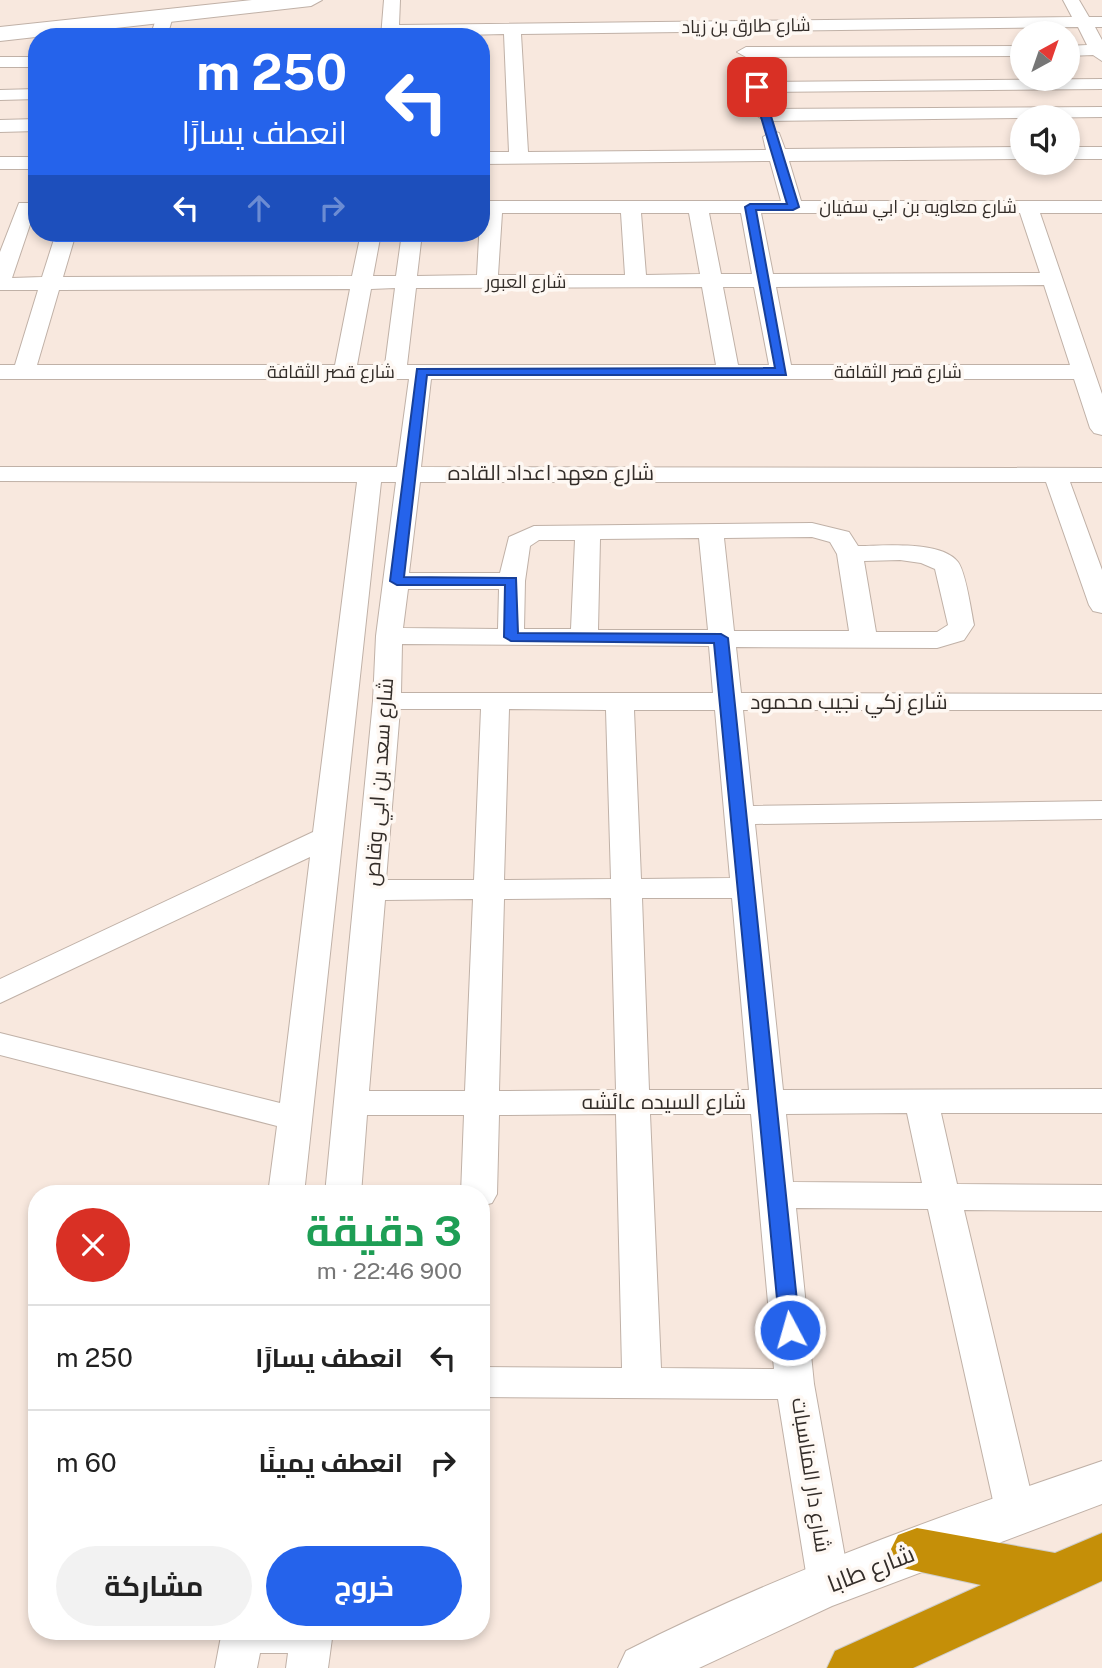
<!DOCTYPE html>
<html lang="ar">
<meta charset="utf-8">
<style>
body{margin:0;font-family:"Public Sans",Cairo,sans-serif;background:#f2f2f2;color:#222;direction:rtl;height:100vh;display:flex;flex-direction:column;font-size:26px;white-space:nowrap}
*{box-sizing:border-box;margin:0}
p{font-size:23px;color:#767676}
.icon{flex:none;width:38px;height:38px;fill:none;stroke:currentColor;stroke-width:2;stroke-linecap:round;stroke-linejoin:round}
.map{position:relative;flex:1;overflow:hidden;direction:ltr}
.panel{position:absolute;left:28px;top:1185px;width:462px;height:455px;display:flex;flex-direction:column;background:#fff;border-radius:28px;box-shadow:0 4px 10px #0003;direction:rtl}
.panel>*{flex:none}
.hud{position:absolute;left:28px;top:28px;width:462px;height:214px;border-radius:28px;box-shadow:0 4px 10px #0003;direction:rtl;background:#2563eb;color:#fff;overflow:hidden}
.needle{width:46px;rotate:40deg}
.controls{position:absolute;left:1010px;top:21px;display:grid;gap:14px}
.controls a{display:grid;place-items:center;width:70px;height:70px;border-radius:50%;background:#fff;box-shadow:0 4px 10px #0003;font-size:35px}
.pin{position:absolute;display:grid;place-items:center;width:60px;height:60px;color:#fff;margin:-30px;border-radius:14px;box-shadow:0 4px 10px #0006}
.me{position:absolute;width:77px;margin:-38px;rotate:354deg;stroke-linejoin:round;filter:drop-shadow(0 0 5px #0008)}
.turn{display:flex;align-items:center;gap:24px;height:147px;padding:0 28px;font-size:32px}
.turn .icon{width:91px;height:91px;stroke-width:2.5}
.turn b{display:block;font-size:49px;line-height:60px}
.lanes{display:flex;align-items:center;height:66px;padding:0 28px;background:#0003;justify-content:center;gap:35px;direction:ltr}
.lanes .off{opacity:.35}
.round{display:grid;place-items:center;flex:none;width:74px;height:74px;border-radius:37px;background:#f2f2f2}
.summary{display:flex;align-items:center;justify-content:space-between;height:119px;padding:0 28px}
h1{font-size:42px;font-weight:700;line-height:52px;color:#1e9e55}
.action{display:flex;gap:14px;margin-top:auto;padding:14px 28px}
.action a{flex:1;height:80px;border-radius:42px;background:#2563eb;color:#fff;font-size:28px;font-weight:700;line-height:80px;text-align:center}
.action a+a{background:#f2f2f2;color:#222}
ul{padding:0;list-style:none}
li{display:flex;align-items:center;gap:21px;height:105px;padding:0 28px;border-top:2px solid #e0e0e0}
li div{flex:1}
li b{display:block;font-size:26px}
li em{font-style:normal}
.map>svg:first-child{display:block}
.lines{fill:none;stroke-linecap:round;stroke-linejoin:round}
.street-casing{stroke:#c0b1a7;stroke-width:2}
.secondary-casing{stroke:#c0b1a7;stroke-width:2}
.highway-casing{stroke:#cecdcc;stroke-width:2}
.street{fill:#fff;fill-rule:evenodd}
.secondary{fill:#fff;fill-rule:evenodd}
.highway{fill:#c58f08;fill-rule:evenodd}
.route{fill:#2563eb;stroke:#184099;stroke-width:2}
.labels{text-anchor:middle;stroke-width:7;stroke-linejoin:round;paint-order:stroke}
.far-street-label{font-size:18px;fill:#332d29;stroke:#fef8f3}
.street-label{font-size:21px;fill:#332d29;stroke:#fef8f3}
.near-street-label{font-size:24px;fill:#332d29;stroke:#fef8f3}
</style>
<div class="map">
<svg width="1102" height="1668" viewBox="0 0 1102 1668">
<rect width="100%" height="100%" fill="#f8e8de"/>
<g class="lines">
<g class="street-casing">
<g id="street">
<path d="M384,0H400L399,25L1072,17L1063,0H1079L1089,17H1102V27H1095L1102,40V61L1093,55L1068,56V46L1087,45L1078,27L521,34L528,152L766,150L763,137L772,131L779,133L785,149L1022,147V159L789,161L801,201H1102V213H1040L1102,394V435L1094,433L1090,428L1074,379H431L421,467L1102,468V482H1070L1102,570V613L1093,611L1089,605L1046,482H420L409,573H500L509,537L534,526L812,523L849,532L858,546C882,546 941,540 958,562C966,573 971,610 974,625L964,640L937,648L736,647L741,693L1102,694V710H743L753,806L1102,801V819L755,824L783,1090L1102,1089V1113H941L957,1184L1102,1185V1211L964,1210L1036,1514L1030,1526L1016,1531L1002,1526L996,1514L928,1209L796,1208L814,1384L850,1585L844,1598L829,1603L814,1598L808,1585L778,1399L481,1397V1367L622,1368L616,1114L499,1115L497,1194L492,1203L481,1206V1194H461L464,1115H367L361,1194H325L373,701L376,636L396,482H381L304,1194H268L277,1126L0,1055V1033L280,1103L310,857L0,1003V979L313,832L357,482L0,481V467H397L409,379H0V365H15L38,290H0V252L19,203H33L36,207L12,278L42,277L56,233H76L63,277L352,276L361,233H381L373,276H396L402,233H422L417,276L477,275L481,201H781L770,161L481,164V152H509L504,34L381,37ZM502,213H621L625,275H498ZM641,213H689L700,274L646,275ZM709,213H741L752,274H721ZM761,213H1020L1040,273L773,274ZM1044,285L1070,365H791L776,287ZM702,287L716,365H407L416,288ZM723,287H754L769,365H738ZM395,288L385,365H357L371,289ZM350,289L335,365H37L59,290ZM812,537L830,542L837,554L849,631H734L724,538ZM699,538L708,630H598L600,539ZM539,540H575L571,629H524L525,581L530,546ZM900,560L921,563L935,569L948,625L937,632H876L864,561ZM408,589H499L498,629L403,628ZM402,644L709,646L713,693H401ZM400,709H481L474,880H386ZM509,709L606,710L611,879L504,880ZM634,710H715L730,878L641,879ZM611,898L616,1090L499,1091L504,899ZM642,898H732L749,1090H649ZM473,899L465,1091H369L385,900ZM907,1113L922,1183L793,1182L786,1114ZM650,1114H751L774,1369L661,1368Z"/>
<polygon points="165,11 173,16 167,37 150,37 157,16"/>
<polygon points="1022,46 1022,56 746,57 737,52 746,47"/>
<rect x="0" y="57" width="37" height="10"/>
<polygon points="1102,79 1102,89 757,92 748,87 757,82"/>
<polygon points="37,89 37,99 0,100 0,90"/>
<polygon points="1102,107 1102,117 765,121 756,115 765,109"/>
<polygon points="37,119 37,131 0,132 0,120"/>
<rect x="1068" y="147" width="34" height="12"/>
<rect x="0" y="157" width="37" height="12"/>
<polygon points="222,1631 333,1631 328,1668 286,1668 288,1653 260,1653 257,1668 215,1668"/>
</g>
</g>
<g class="secondary-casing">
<g id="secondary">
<polygon points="252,0 322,0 311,6 0,41 0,27"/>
<path d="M1102,1461V1504L832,1606L699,1668H618L626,1651C779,1573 940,1516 1102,1461Z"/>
</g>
</g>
<g class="highway-casing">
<polygon id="highway" points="917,1528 1055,1553 1102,1533 1102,1581 913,1668 827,1668 835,1651 981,1585 898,1567 890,1551 898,1535"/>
</g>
<use href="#street" class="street"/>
<use href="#secondary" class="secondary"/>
<use href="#highway" class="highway"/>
</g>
<polygon class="route" points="757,84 762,87 799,207 793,210 756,210 786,375 427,375 404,577 516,578 518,633 721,634 728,638 800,1330 797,1335 783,1335 780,1330 714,643 511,641 504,637 505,585 397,585 390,581 417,369 775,368 745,207 750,204 787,204 752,87"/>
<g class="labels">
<g class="far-street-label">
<text transform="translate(746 26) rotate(-1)" y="6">شارع طارق بن زياد</text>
<text x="918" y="213">شارع معاويه بن ابي سفيان</text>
<text x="526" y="288">شارع العبور</text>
<text x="331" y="378">شارع قصر الثقافة</text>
<text x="898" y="378">شارع قصر الثقافة</text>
</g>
<g class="street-label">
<text x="551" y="480">شارع معهد اعداد القاده</text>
<text x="849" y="709">شارع زكي نجيب محمود</text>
<text transform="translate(379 782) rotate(-86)" y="7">شارع سعد بن ابي وقاص</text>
<text x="664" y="1109">شارع السيده عائشه</text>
<text transform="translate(811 1475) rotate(81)" y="7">شارع دار المناسبات</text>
</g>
<g class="near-street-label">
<text transform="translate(871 1569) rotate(-21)" y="8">شارع طابا</text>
</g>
</g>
</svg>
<div class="controls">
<a><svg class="needle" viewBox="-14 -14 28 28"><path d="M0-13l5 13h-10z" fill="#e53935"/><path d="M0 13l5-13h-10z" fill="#767676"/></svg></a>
<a><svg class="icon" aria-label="sound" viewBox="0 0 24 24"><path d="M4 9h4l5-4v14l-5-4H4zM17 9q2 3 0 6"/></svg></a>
</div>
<div class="pin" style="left:757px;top:87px;background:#d93025"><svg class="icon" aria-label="arrive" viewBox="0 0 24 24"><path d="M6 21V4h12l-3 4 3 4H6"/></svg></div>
<svg class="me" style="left:790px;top:1330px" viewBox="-20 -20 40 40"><circle r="17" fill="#2563eb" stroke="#fff" stroke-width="3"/><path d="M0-11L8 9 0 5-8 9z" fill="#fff"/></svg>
<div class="hud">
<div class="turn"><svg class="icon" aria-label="left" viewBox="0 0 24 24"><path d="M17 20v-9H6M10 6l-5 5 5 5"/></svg><div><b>250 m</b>انعطف يسارًا</div></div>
<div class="lanes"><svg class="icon" aria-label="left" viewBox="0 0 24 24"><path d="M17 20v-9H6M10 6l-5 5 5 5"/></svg><svg class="icon off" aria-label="ahead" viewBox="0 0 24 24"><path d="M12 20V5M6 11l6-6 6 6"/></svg><svg class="icon off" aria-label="right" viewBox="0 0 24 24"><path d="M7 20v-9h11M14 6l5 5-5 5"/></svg></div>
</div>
<section class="panel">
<div class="summary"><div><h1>3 دقيقة</h1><p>900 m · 22:46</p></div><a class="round" style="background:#d93025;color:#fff"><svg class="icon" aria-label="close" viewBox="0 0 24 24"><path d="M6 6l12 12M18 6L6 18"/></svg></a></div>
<ul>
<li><svg class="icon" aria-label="left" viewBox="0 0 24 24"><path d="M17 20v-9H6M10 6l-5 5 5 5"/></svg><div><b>انعطف يسارًا</b></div><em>250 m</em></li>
<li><svg class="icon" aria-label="right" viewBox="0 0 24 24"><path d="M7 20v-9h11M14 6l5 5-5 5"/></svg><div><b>انعطف يمينًا</b></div><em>60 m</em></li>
</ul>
<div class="action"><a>خروج</a><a>مشاركة</a></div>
</section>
</div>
